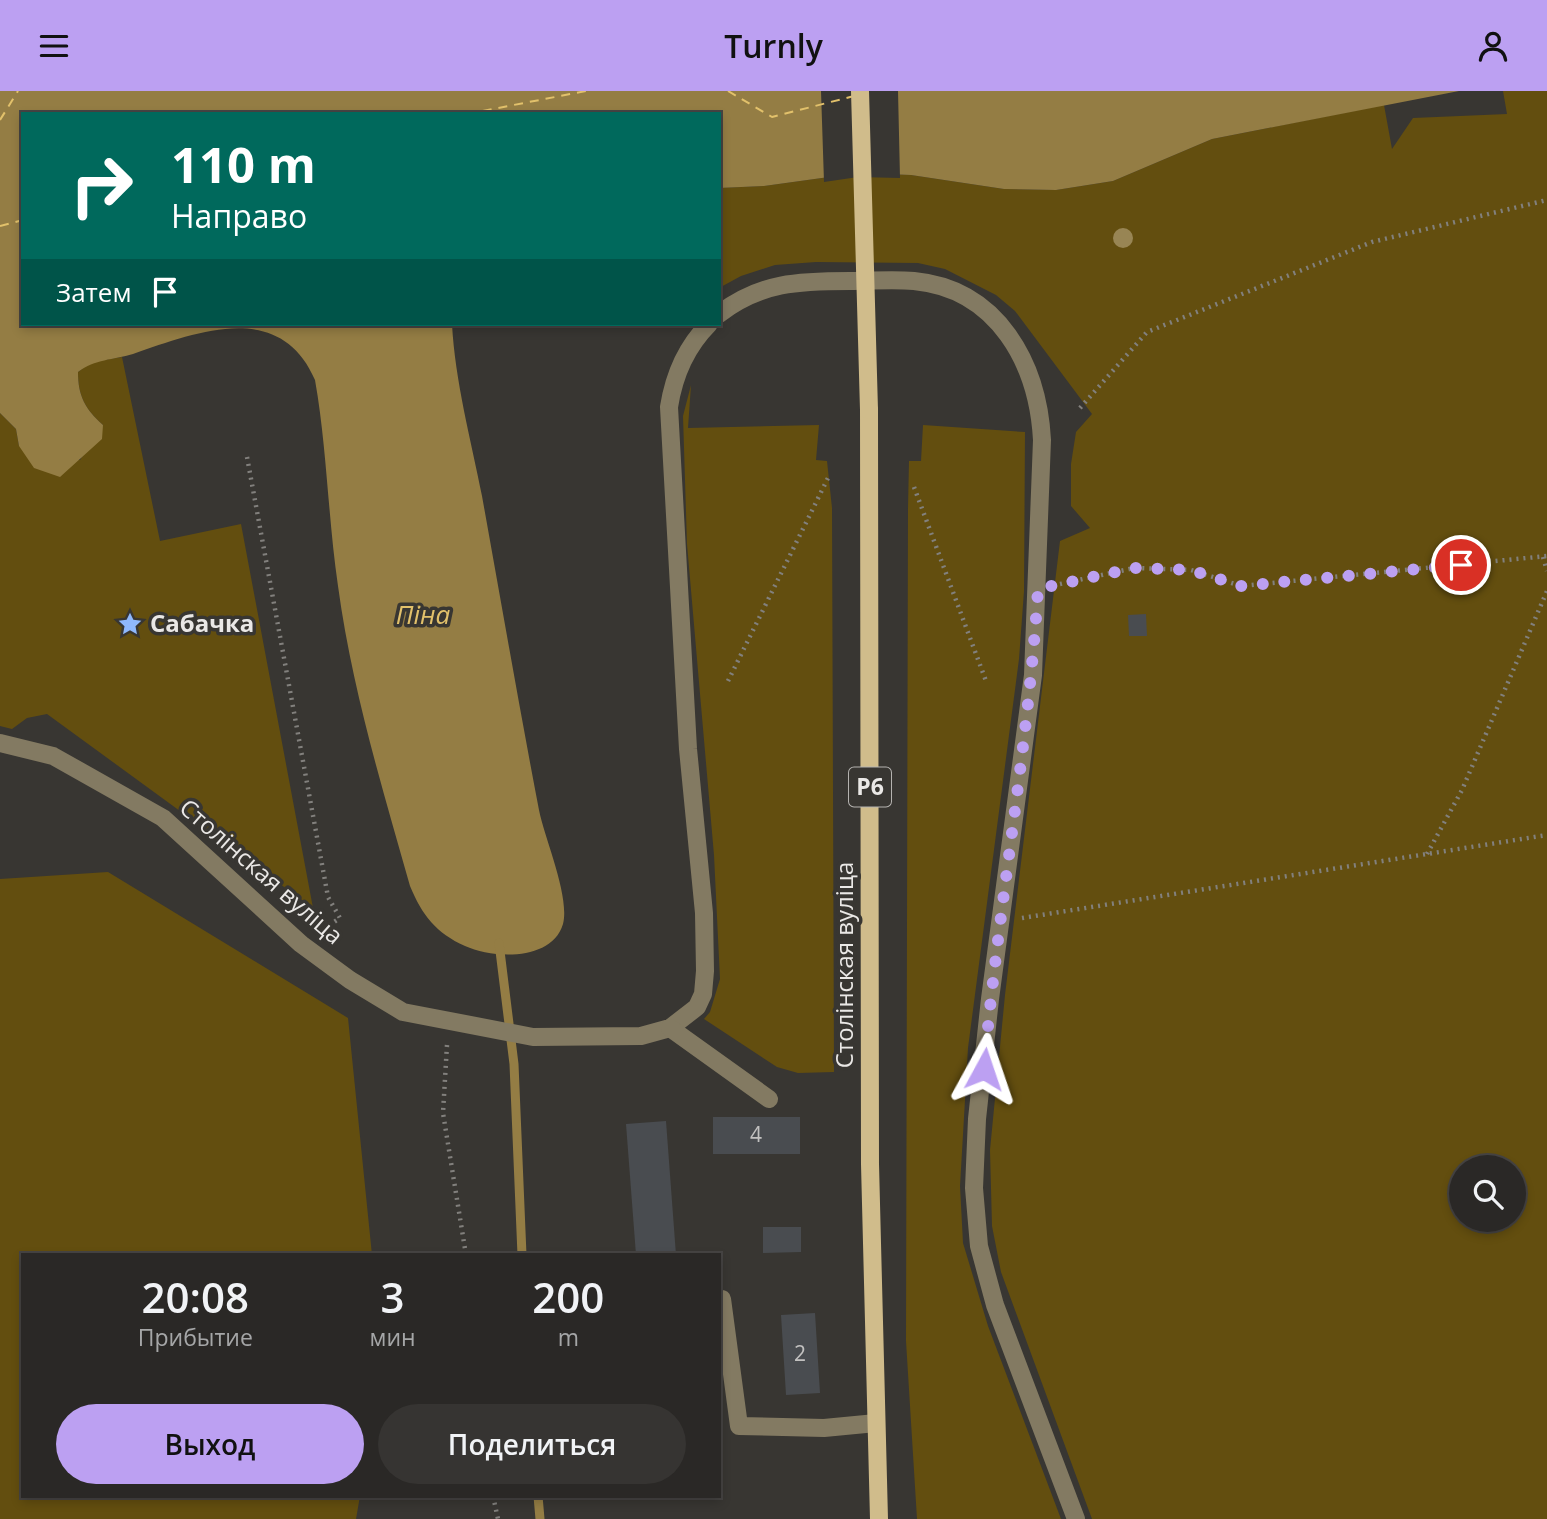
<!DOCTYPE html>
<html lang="ru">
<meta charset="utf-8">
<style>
body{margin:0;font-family:"Open Sans",sans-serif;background:#363432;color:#f1f3f6;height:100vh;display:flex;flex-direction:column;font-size:26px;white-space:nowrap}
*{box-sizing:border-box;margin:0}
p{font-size:23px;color:#a5a6a7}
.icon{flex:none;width:38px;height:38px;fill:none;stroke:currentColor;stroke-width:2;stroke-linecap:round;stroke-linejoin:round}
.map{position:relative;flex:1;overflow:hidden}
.side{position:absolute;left:21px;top:1162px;width:700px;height:245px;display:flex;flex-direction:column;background:#2a2826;border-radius:0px;box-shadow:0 4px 10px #0003,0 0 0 2px #464443}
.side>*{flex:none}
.guide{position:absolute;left:21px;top:21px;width:700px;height:214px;border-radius:0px;box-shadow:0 4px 10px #0003,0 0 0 2px #464443;background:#00695c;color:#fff;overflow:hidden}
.fabs{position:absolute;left:1449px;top:1064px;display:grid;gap:14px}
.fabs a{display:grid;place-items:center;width:77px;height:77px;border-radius:50%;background:#2a2826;box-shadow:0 4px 10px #0003,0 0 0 2px #464443;font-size:35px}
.pin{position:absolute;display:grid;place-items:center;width:60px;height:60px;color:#fff;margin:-30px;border:4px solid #fff;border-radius:50%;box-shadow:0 2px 7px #0007}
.me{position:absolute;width:77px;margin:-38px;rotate:5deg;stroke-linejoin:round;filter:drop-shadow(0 0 5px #0008)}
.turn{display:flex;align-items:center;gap:24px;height:147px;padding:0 35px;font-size:32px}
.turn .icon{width:91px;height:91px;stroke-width:2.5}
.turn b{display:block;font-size:49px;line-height:60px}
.then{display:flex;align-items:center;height:66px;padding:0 35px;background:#0003;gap:14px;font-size:26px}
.eta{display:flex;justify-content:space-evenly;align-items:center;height:119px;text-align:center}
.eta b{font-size:42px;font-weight:600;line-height:49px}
.primary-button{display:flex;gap:14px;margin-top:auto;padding:14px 35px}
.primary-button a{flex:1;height:80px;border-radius:42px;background:#bca0f2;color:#111;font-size:28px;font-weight:600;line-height:80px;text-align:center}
.primary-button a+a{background:#363432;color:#f1f3f6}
header{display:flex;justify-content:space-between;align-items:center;height:91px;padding:0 35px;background:#bca0f2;color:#111;font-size:32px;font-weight:600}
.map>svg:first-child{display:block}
.green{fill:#634e0f;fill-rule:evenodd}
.water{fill:#947d44}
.pier{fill:#383632}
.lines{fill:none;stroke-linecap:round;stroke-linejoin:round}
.stream{stroke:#947d44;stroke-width:9}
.ferry{stroke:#e2c16b;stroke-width:2;stroke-dasharray:9 7;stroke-linecap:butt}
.building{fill:#494c50}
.path{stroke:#82807d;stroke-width:4.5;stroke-dasharray:2 5;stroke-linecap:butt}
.minor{stroke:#837a62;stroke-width:18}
.major{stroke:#d0bc8b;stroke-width:18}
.major-bridge{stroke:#d0bc8b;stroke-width:18}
.tree{fill:#988554}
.route{stroke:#bca0f2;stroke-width:12;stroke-dasharray:0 21.6}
.labels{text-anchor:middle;stroke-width:7;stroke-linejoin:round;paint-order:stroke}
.number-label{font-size:21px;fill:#c2c1c0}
.shield{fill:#383632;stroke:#b5b3b0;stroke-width:2}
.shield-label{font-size:23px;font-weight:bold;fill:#eae8e6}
.poi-label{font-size:24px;font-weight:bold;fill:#eae8e6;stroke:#383632;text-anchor:start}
.street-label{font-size:24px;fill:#eae8e6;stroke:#383632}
.water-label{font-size:26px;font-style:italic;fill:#e2c16b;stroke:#383632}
</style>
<header><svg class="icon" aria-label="menu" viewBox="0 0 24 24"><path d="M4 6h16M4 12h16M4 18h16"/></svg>Turnly<svg class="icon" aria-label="person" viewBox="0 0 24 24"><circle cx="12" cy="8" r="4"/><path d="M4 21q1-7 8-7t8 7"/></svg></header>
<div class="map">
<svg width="1547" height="1428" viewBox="0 0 1547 1428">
<rect width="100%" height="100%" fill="#383632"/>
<g class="green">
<path d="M1503,0H1547V1428H1092L1001,1181L992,1135L990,1059L1005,904L1060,450L1090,437L1071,415V373L1076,341L1092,323L1015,220L996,204L945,178L918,172L816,171L775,174L741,185L719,197V97L764,95L858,82L911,84L1004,98L1056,99L1113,90L1212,48L1384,14L1392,58L1413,27L1507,23ZM1461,1076H1514V1129H1461Z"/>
<path d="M122,266L160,450L241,433L313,817L47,623L27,627L12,638L0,635V322L16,338L19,355L80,369L103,334C85,318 78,305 78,281L91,271Z"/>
<polygon points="691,294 688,337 819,334 816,369 827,370 832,417 834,981 798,982 777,976 704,928 710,921 720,888 714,764 687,453 683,325"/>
<polygon points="923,334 1025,341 1024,500 1019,568 968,957 960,1095 963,1152 988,1235 1061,1428 917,1428 906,1250 908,417 909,370 921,370"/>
<polygon points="108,781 348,927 372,1164 23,1164 23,1405 360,1405 356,1428 0,1428 0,788"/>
</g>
<path class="water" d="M0,0H1459L1212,48L1113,90L1056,99L1004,98L911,84L858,82L764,95L719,97V23H23V233H452C455,290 471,349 482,405C501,510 519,615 539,719C545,749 570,805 563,833C552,870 494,868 465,855C436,842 422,824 410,795C382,696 352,598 338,495C328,427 327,357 315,289C280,208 197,241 133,263C113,269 95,268 78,281C78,305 85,318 103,334L102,348L60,386L34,377L19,355L16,338L0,322Z"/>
<polygon class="pier" points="821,0 898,0 900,87 858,86 824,91"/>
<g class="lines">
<g class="stream">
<polyline points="499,852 514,973 522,1164"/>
<polyline points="538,1405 540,1428"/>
</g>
<g class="ferry">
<polyline points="728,0 772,26 854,5"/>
<polyline points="467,23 586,0"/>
<polyline points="0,29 18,0"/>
<polyline points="0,135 23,129"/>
</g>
</g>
<g class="building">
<polygon points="1146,523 1147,545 1129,545 1128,524"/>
<rect x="713" y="1026" width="87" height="37"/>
<polygon points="666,1030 676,1164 636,1164 626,1033"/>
<polygon points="763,1136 801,1136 801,1161 763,1162"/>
<polygon points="815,1222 820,1302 786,1304 781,1224"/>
</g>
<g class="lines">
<g class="path">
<polyline points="1080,317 1147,241 1372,151 1547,109"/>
<polyline points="247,366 328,806 340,827 322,839"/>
<polyline points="914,396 986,590"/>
<polyline points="1543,466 1547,480"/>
<polyline points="1060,493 1134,477 1191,479 1241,495 1547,465"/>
<polyline points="728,590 830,383"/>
<polyline points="1427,763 1462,699 1547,500"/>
<polyline points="1022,827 1547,744"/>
<polyline points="447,954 443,1022 466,1164"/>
<polyline points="493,1405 498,1428"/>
</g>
<g class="minor">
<path d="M719,223C761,191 799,190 850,190C871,190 893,188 914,190C998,198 1038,273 1042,349L1033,584L990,908L977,1028L974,1097L979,1155L995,1214L1076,1428"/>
<path d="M0,652L53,665L163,727L301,853L350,889L403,921L533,946L641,945L670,937L697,916L703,903L705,880L704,822L688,658L669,316C674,284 686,256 709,233"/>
<polyline points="670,937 769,1008"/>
<polyline points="722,1208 739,1335 824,1337 876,1332"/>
</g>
<polyline class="major" points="869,319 870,1073 879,1428"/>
<polyline class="major-bridge" points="860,0 869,319"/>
</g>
<circle class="tree" cx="1123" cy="147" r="10"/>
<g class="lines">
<path class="route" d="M984,978C998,817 1028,659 1038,498L1134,477L1191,479L1241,495L1461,474"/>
</g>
<defs>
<g id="sight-bare" transform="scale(1.89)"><path d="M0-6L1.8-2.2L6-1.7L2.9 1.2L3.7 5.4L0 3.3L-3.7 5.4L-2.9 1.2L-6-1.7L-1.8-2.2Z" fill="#8fb8fd" stroke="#383632" stroke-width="2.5" paint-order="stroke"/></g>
</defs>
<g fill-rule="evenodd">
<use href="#sight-bare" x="130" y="533"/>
</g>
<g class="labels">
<g class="number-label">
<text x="756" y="1051">4</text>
<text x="800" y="1270">2</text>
</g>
<rect class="shield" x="849" y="676.5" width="42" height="39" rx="5"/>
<g class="shield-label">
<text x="870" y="704">Р6</text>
</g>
<g class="poi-label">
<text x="150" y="541">Сабачка</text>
</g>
<g class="street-label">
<text transform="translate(261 781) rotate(41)" y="8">Столінская вуліца</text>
<text transform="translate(845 874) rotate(-90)" y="8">Столінская вуліца</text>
</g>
<g class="water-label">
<text x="423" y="533">Піна</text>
</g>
</g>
</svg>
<div class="fabs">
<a><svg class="icon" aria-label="search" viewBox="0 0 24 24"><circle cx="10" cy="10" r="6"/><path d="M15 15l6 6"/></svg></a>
</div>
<div class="pin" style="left:1461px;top:474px;background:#d93025"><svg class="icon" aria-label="arrive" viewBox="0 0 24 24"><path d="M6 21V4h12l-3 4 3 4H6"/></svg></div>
<svg class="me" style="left:984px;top:978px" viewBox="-20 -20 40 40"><path d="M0-17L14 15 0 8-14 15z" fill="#bca0f2" stroke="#fff" stroke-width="4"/></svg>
<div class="guide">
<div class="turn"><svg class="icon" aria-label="right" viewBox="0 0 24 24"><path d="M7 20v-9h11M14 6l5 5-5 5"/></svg><div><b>110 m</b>Направо</div></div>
<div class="then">Затем<svg class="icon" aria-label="arrive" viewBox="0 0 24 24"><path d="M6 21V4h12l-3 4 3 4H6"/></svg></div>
</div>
<section class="side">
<div class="eta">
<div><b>20:08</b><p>Прибытие</p></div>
<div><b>3</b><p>мин</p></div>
<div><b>200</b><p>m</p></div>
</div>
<div class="primary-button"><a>Выход</a><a>Поделиться</a></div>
</section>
</div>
